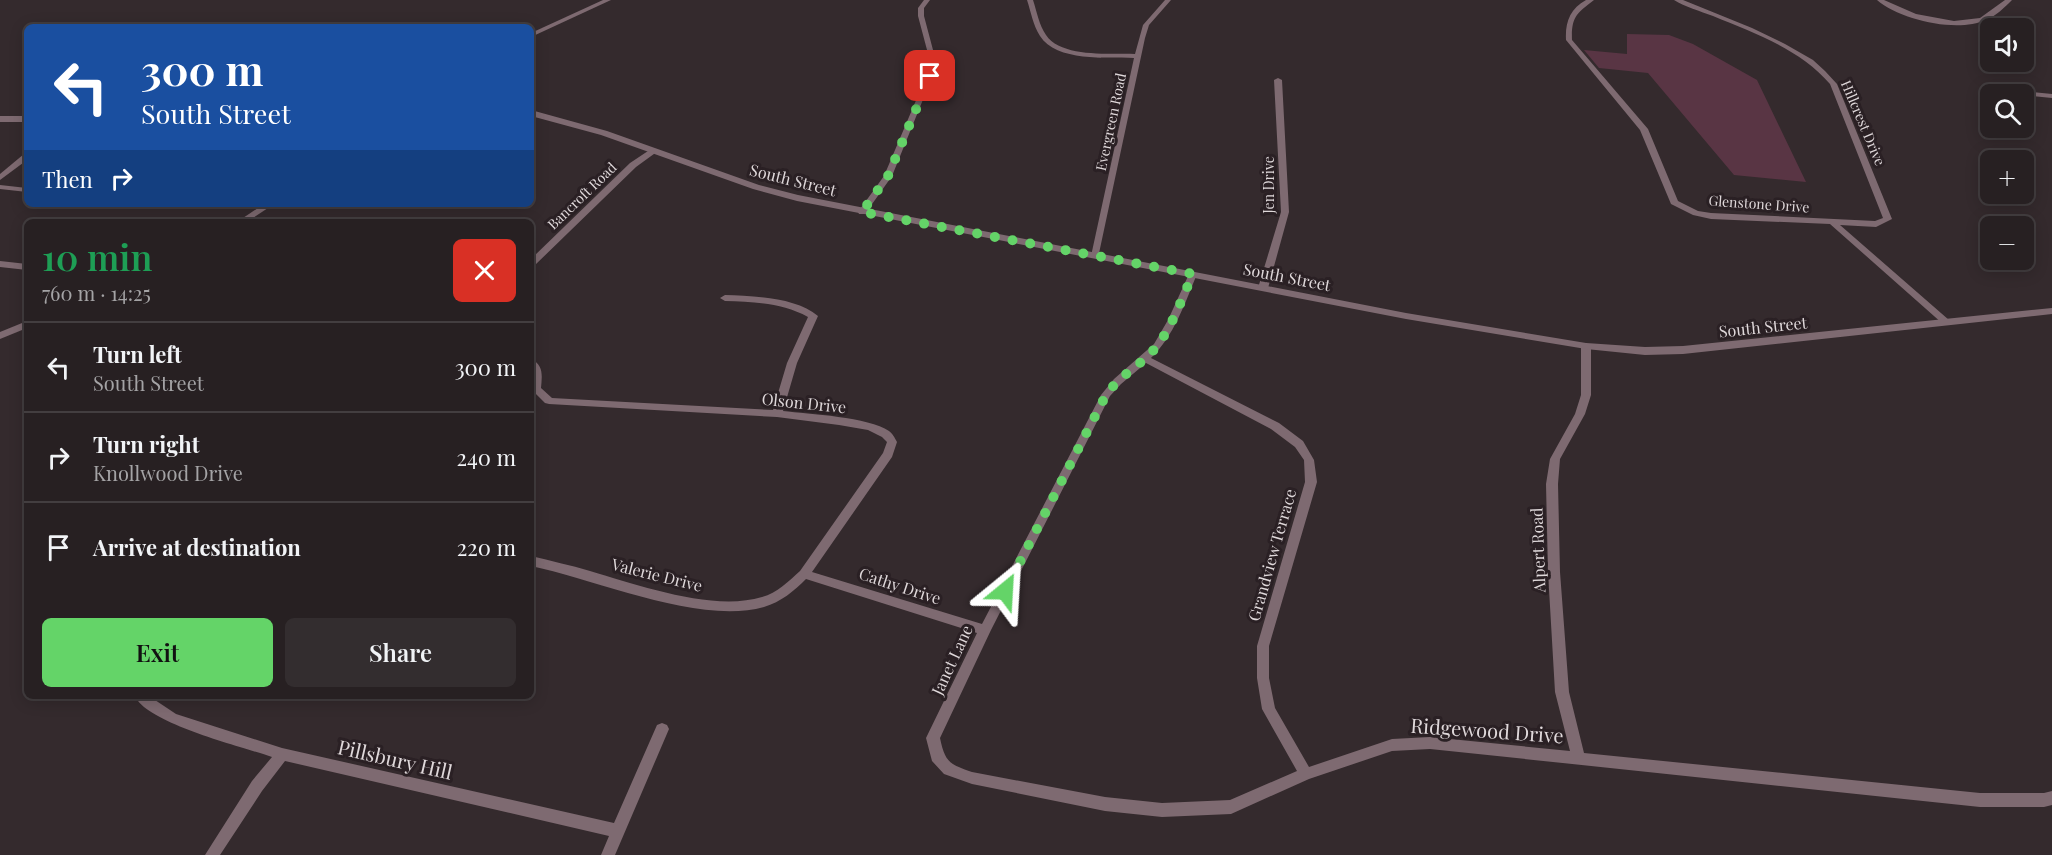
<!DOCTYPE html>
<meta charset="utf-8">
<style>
body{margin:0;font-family:"Playfair Display",serif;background:#332d2f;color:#f1f3f6;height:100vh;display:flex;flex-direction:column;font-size:22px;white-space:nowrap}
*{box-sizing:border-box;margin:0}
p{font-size:20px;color:#a4a3a5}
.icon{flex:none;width:33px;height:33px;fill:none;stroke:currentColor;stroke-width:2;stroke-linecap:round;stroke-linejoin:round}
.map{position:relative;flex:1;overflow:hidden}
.drawer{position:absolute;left:24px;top:219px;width:510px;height:480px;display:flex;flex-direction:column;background:#272022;border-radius:9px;box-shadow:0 3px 15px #0003,0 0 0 2px #433e40}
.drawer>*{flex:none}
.top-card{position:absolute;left:24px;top:24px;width:510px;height:183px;border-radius:9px;box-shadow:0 3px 15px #0003,0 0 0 2px #433e40;background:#1a4fa0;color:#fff;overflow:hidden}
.controls{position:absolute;left:1980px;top:18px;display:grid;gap:12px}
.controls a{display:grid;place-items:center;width:54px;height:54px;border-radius:9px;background:#272022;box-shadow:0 3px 15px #0003,0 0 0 2px #433e40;font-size:30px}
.pin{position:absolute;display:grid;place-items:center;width:51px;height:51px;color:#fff;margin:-26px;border-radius:12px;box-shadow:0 3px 9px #0006}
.me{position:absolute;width:66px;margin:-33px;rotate:27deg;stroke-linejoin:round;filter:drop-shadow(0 0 4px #0008)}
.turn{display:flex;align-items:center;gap:21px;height:126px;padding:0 18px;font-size:27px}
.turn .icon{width:78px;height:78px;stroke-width:2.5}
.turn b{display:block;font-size:42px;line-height:51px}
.then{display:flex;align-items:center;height:57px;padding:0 18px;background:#0003;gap:12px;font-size:22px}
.round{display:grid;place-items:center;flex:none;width:63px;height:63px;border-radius:9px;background:#332d2f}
.overview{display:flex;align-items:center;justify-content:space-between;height:102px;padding:0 18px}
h1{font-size:36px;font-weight:600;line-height:45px;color:#1e9e55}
.button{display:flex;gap:12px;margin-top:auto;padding:12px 18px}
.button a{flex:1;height:69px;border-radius:9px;background:#64d468;color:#111;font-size:24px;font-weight:600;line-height:69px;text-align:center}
.button a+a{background:#332d2f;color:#f1f3f6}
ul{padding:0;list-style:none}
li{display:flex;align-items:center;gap:18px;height:90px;padding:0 18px;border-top:2px solid #433e40}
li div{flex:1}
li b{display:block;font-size:22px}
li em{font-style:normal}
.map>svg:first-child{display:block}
.green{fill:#593544}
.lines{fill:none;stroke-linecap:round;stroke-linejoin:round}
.minor{fill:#7e6a71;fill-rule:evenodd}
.tertiary{fill:#7e6a71;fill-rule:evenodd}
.route{stroke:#64d468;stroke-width:10;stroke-dasharray:0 18}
.labels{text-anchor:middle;stroke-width:6;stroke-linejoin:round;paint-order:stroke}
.far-street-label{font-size:14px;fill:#dfd8da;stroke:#2a2024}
.street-label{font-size:16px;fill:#dfd8da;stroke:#2a2024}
.near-street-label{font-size:20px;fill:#dfd8da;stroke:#2a2024}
</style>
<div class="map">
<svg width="2052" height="855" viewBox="0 0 2052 855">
<rect width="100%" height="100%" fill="#342a2d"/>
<polygon class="green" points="1627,34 1669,35 1693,44 1757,80 1806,182 1734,175 1648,73 1599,68 1584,50 1627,54"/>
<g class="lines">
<g class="minor">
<polygon points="603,0 611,0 531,37 531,33"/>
<polygon points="924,0 930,0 924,8 924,16 937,65 892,176 865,214 859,214 858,212 884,176 931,65 918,16 918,8"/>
<path d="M1027,0H1033C1037,12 1039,25 1046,35C1061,58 1111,53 1135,54L1143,25L1165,0H1171L1149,25L1145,38L1098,258H1092L1091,256L1134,58C1107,57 1056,62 1040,36C1033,25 1031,12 1027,0Z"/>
<path d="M1586,0H1594C1577,13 1571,17 1572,40L1648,129L1678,201L1698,211L1711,213L1875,221L1883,218L1830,84C1800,49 1754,33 1713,16C1700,11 1685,7 1674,0H1683L1752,28L1785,44L1813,60L1825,71L1837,84L1892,219L1876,227L1840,225L1949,320L1951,322L1949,324H1943L1830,224L1711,219L1693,215L1671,204L1640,130L1566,40C1565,22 1570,9 1586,0Z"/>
<path d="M1877,0H1884L1916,14L1954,21L1980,18L2005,0H2012C2005,7 1996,16 1986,20C1957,33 1900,20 1877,0Z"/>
<polygon points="1278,78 1282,80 1289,212 1268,288 1263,291 1258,288 1281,212 1274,80"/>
<polygon points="1991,88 2052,94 2052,98 1994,92 1990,90"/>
<polygon points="651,149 657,149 658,151 636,167 534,266 531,267 531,259 630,163"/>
<polygon points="24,154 27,154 27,160 0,180 0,174"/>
<polygon points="0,185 27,188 27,192 0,189"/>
<polygon points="264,204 274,204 247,222 237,222"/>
<polygon points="0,261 27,264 27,270 0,267"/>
<path d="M1193,271L1197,274C1185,303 1174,336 1151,358L1279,423L1303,441L1314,460L1317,482L1269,646V678L1275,708L1309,767L1392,739L1430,737L1570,751L1555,692L1548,572L1546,484L1550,459L1575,414L1581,395V346L1586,343L1591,346V395L1585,414L1560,459L1558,484L1560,572L1569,692L1584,753L1980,793H2044L2052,791V805L2044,807H1980L1430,749L1392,751L1309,779L1231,814L1162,817L1105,811L972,784L944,774L932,761L926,738L977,633L806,579C794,591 781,602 764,607C699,625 598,580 531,566V556C551,561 570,565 590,571C638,585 713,612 762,597C777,593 789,581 800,571L883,453L887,442L882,437L868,430L839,425L777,417L549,404L545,403L531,389V359C544,365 542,376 541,388L552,398L773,410L787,363L808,317C782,303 754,302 725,301L720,298L725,295C753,296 796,297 818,316L797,363L783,411C809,414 869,417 889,431C892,433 895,438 897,442L892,457L812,572L982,624L1101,395L1114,379L1154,344L1168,320L1189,274ZM1146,363L1271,429L1295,447L1304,460L1305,482L1257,646V678L1262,709L1297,771L1230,800L1162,803L1105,797L972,772C949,764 945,762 940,738L991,630L1110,396L1121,384Z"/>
<polygon points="27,321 27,328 0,339 0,332"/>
<path d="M135,696H149L176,714L282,748L614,823L657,725L662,723L667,725L669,729L615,855H601L609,836L285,761L262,791L220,855H205L252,781L272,757C243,747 146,723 135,696Z"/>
</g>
<g class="tertiary">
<polygon points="531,110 607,131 759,185 798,195 1406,313 1586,343 1645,347 1683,346 2052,308 2052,314 1683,354 1645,355 1586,349 1406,319 797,201 753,189 601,135 531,116"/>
<rect x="0" y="116" width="27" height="6"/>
</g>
</g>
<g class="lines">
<path class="route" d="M930,76L888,176L862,212L1193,274C1182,298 1173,325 1157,346C1142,365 1120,375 1106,395L1005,591"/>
</g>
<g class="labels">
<g class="far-street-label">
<text transform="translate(1111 122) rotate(-78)" y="5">Evergreen Road</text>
<text transform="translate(1863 123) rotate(67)" y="5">Hillcrest Drive</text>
<text transform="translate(1269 185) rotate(-90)" y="5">Jen Drive</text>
<text transform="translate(582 196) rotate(-44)" y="5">Bancroft Road</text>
<text transform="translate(1759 204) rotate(4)" y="5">Glenstone Drive</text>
</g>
<g class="street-label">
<text transform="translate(793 180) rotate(14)" y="6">South Street</text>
<text transform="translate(1287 277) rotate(11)" y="6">South Street</text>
<text transform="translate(1763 327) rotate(-6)" y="6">South Street</text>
<text transform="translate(804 403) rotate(6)" y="6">Olson Drive</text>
<text transform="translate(1538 550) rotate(-92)" y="6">Alpert Road</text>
<text transform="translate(1272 555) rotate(-74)" y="6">Grandview Terrace</text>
<text transform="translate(657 575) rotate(14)" y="6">Valerie Drive</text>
<text transform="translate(900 586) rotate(18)" y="6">Cathy Drive</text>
<text transform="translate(952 660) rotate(-65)" y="6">Janet Lane</text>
</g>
<g class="near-street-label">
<text transform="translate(1487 731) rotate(4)" y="7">Ridgewood Drive</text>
<text transform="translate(395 760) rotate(13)" y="7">Pillsbury Hill</text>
</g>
</g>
</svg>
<div class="controls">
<a><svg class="icon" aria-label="sound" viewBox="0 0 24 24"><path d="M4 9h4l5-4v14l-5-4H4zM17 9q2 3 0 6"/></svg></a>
<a><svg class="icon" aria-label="search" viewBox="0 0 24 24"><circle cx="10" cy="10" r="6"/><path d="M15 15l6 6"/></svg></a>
<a>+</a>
<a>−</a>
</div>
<div class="pin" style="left:930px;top:76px;background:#d93025"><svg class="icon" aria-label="arrive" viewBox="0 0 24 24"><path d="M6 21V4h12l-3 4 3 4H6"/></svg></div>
<svg class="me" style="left:1005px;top:591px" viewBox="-20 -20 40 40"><path d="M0-17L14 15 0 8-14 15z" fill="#64d468" stroke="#fff" stroke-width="4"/></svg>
<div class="top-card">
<div class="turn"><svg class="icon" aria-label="left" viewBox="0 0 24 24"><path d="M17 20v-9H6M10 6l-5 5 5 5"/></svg><div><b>300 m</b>South Street</div></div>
<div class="then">Then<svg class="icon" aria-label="right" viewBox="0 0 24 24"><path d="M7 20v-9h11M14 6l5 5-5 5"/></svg></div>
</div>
<section class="drawer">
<div class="overview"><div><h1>10 min</h1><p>760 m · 14:25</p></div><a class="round" style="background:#d93025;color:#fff"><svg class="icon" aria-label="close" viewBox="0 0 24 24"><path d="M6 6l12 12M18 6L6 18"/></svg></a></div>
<ul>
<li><svg class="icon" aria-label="left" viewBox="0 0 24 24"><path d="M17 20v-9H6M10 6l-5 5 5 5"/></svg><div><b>Turn left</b><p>South Street</p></div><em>300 m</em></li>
<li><svg class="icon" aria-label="right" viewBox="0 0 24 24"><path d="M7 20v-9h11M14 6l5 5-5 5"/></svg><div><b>Turn right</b><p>Knollwood Drive</p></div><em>240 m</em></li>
<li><svg class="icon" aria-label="arrive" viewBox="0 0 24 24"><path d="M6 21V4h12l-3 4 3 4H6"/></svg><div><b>Arrive at destination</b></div><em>220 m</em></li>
</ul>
<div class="button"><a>Exit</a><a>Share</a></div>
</section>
</div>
